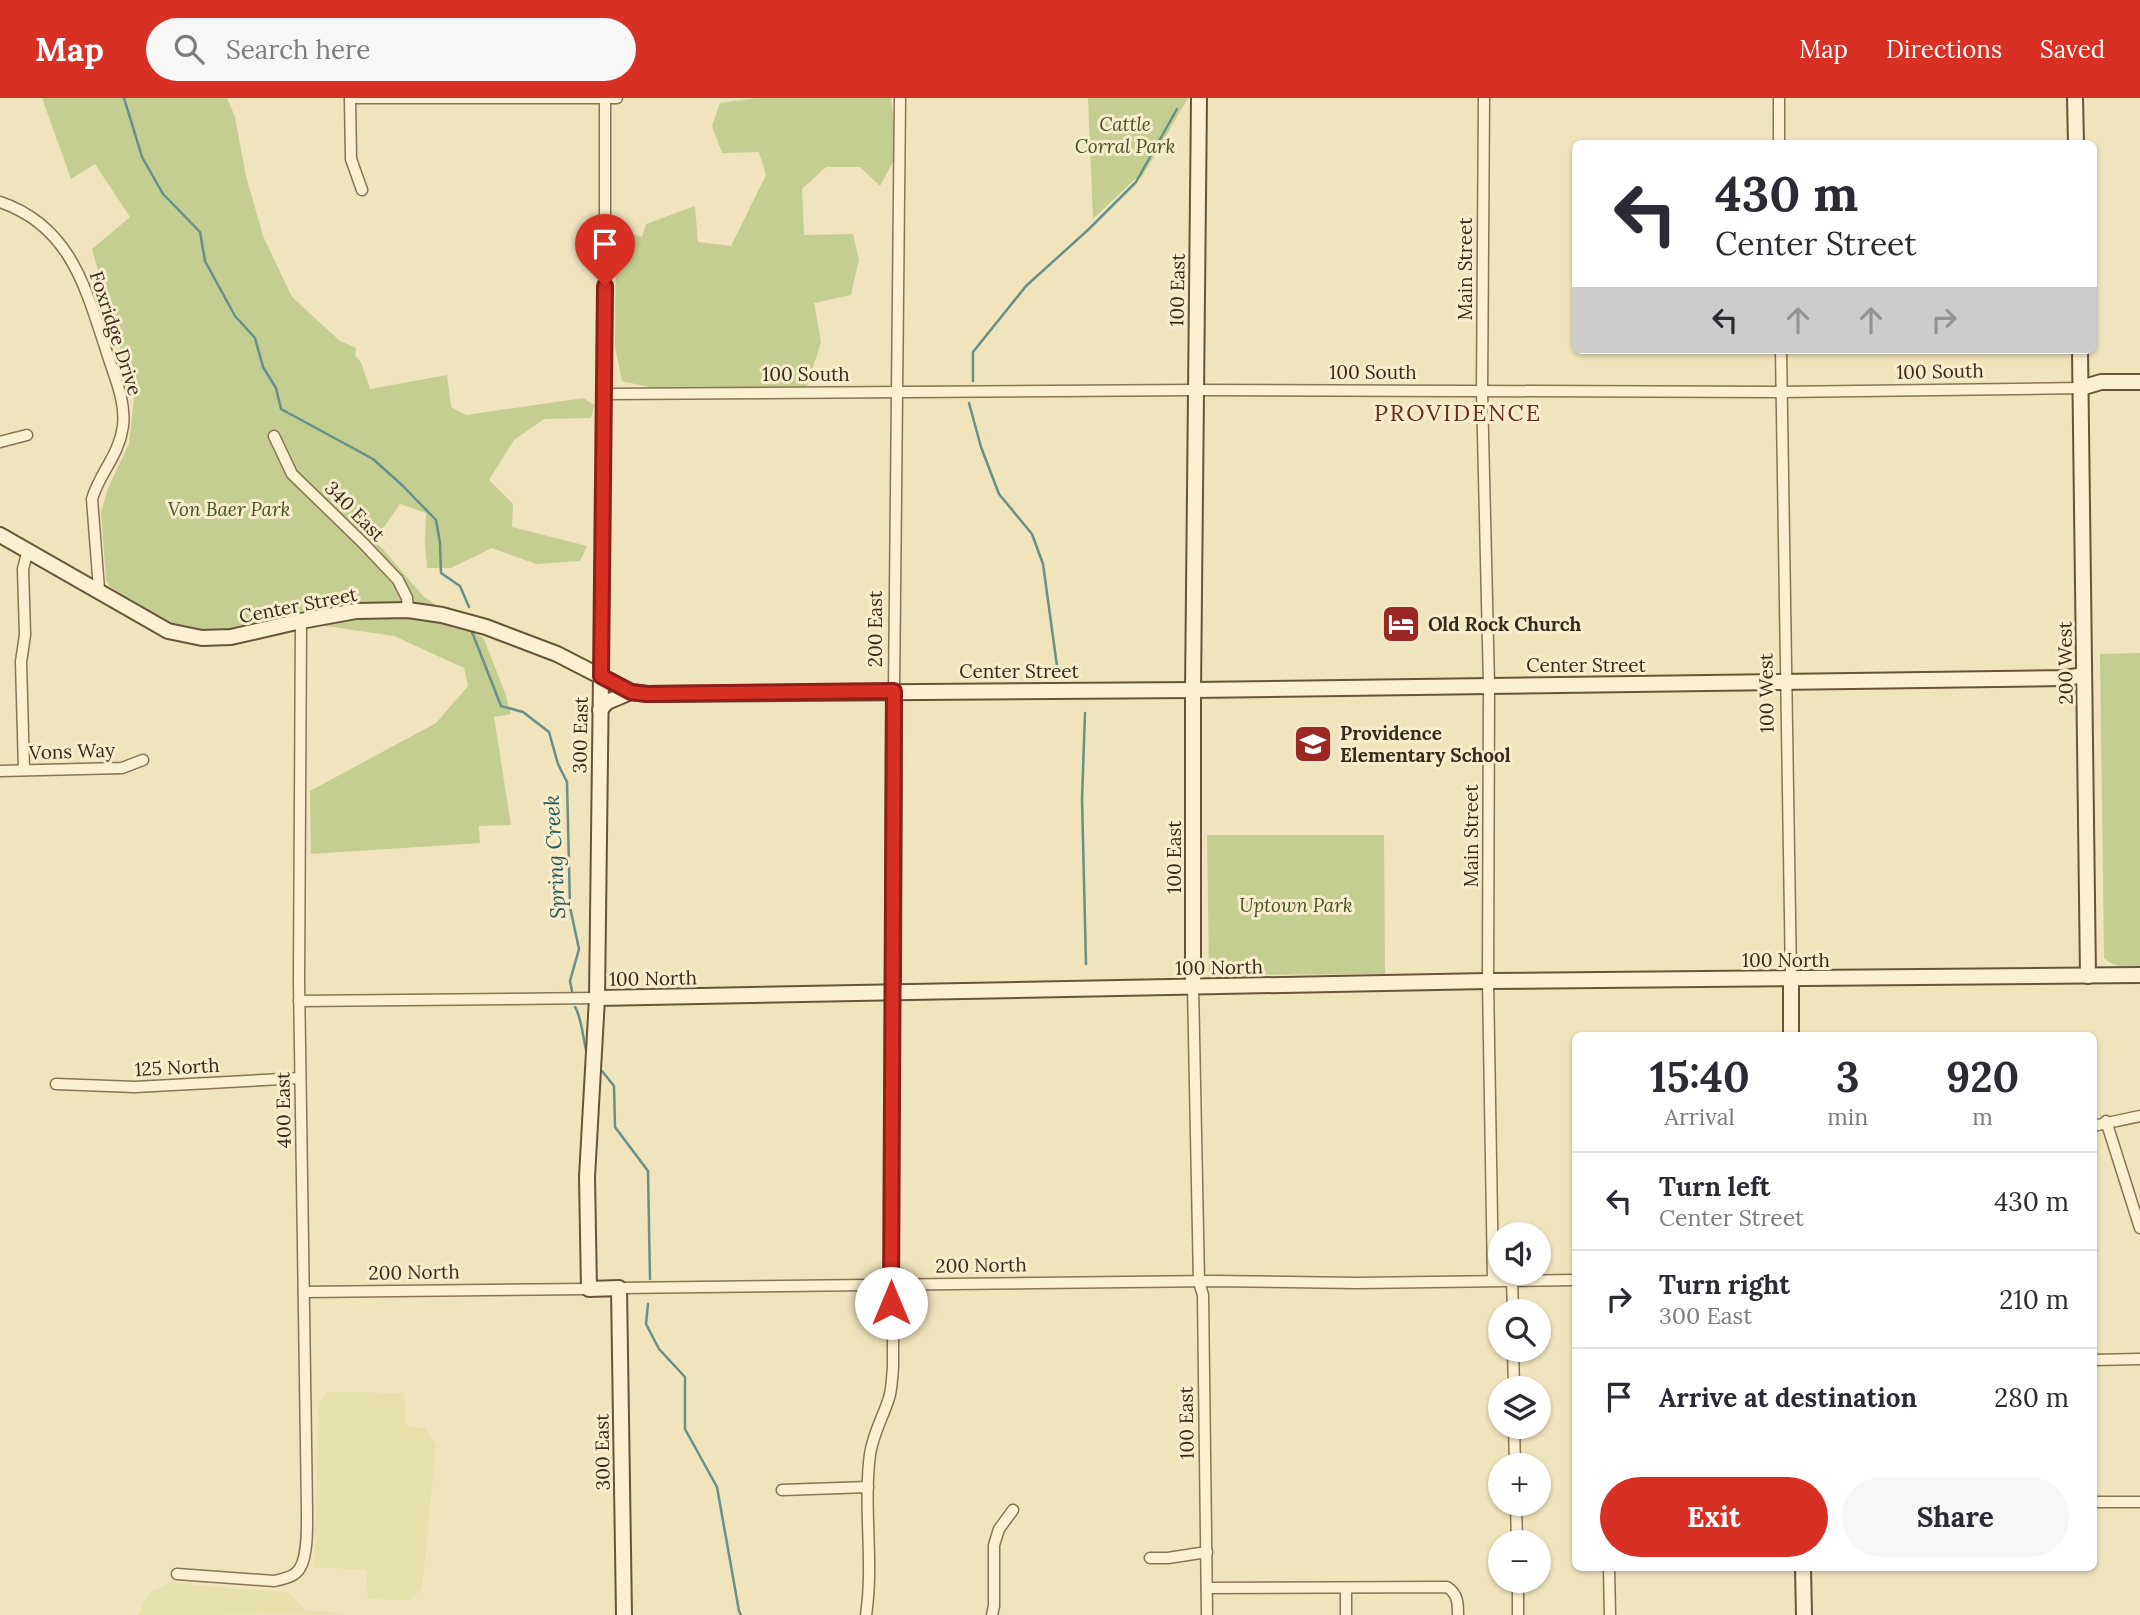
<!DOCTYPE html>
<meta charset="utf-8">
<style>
body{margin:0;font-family:Lora,serif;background:#f7f7f7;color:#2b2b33;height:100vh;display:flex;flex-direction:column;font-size:26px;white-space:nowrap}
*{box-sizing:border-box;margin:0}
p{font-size:23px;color:#7c7c81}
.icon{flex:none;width:38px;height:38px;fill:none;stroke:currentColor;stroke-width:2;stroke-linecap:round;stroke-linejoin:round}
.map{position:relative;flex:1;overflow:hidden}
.panel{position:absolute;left:1572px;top:934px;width:525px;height:539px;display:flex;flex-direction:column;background:#fff;border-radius:10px;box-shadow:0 2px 5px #0004}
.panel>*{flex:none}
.top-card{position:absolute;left:1572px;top:42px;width:525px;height:214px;border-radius:10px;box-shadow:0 2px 5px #0004;background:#fff;color:#2b2b33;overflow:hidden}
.tools{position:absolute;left:1488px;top:1124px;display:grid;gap:14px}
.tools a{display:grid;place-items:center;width:63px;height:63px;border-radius:50%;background:#fff;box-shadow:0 2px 5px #0004;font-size:35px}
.pin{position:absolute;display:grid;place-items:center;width:60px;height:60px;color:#fff;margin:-72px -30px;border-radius:50% 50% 50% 0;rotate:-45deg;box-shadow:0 0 7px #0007}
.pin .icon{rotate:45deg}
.me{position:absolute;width:77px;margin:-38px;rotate:0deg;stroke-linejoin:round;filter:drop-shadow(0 0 5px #0008)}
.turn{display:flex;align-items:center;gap:24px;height:147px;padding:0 28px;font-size:32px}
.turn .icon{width:91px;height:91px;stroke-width:2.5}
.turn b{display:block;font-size:49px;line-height:60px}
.lanes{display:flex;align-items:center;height:66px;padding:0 28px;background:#0003;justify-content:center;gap:35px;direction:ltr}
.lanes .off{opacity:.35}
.eta{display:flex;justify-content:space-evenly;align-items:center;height:119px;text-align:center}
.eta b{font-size:42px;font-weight:800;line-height:49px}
.action{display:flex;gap:14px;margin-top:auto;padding:14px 28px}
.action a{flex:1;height:80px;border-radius:42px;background:#d93025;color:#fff;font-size:28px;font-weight:800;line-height:80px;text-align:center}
.action a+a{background:#f7f7f7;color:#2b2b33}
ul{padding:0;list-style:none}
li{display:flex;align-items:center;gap:21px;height:98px;padding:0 28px;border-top:2px solid #e1e1e2}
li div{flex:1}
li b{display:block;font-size:26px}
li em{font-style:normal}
header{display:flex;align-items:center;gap:42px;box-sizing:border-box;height:98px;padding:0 35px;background:#d93025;color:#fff}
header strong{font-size:33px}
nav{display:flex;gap:38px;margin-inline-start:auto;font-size:24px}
.search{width:490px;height:63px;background:#f7f7f7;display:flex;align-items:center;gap:18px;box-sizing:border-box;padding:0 24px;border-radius:38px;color:#7c7c81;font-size:26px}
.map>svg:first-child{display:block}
.farmland{fill:#e6e0aa}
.green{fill:#c4ce91}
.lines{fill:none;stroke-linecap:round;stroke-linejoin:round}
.stream{stroke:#688f88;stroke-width:2.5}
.street-casing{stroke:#897455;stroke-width:13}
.secondary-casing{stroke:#6a5439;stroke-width:18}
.street{stroke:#fbf0d1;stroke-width:10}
.secondary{stroke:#fbf0d1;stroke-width:14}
.route-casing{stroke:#8d1f18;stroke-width:18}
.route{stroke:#d93025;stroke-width:12}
.labels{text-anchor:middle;stroke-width:6;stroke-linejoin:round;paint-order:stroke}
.park-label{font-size:19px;font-style:italic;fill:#455520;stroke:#f7edcd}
.street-label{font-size:19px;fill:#372a1b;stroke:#f7edcd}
.poi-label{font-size:19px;font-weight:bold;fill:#372a1b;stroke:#f7edcd;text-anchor:start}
.water-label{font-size:21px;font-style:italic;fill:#295858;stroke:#f7edcd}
.quarter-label{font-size:23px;letter-spacing:2px;fill:#662d18;stroke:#f7edcd}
</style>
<header>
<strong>Map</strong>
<div class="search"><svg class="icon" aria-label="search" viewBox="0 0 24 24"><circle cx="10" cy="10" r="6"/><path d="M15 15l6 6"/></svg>Search here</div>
<nav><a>Map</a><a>Directions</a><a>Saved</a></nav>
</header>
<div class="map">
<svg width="2140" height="1517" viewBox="0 0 2140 1517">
<rect width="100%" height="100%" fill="#f0e4bd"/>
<g class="farmland">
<polygon points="328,1294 404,1295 406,1328 424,1330 436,1347 422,1491 410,1502 368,1501 366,1472 314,1469 319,1306"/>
<polygon points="169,1485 289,1495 306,1513 350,1516 138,1517 149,1495"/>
</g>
<g class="green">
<path d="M42,0H227L235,19L246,78L263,138L292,199L340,243L356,250L355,258L361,264L370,291L447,277L451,309L466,317L583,300L594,307L591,320L544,321L514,342L489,382L513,406L512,429L587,448L580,463L536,466L492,450L451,470H427L425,446L426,415L400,406L375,442L423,498L484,541L505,595L511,616L494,619L511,727L479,728L480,745L311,756L310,693L436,625L468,588L464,570L394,538L326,528L320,511C271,523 213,545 164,524C145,515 127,500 109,488L106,482L101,414L108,390L129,346L134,299L92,151L130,119L95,66L71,81Z"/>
<polygon points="756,0 891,0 898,55 880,88 860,69 826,69 802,91 804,137 853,136 859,161 851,197 814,205 821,244 806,292 666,293 622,283 615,249 616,130 642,139 646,126 695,108 698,144 731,148 766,77 759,54 722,55 712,28 720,5"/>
<polygon points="1088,0 1188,0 1142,79 1134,82 1093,121"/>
<path d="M2140,555V868C2125,869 2115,870 2104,860L2100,556Z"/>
<polygon points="1207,737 1384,737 1385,876 1209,877"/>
</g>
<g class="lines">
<g class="stream">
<polyline points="124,0 142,59 163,96 200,134 205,163 235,218 255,240 263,269 276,290 281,311 373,361 403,388 436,422 440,445 441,475 460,488 469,509"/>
<polyline points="973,283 973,254 1026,188 1089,131 1136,84 1177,11"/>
<polyline points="969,305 981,349 999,396 1032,436 1043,466 1057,568"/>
<polyline points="472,534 501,608 523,614 549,634 558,666 567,684 570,809 579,851 570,883 572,893"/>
<polyline points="1085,615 1082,701 1086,866"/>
<path d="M575,909C582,920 583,942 587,956"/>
<polyline points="602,973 614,988 615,1029 648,1073 650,1181"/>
<polyline points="648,1206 646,1226 659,1251 685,1279 685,1331 717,1389 739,1513 741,1517"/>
</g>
<g class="street-casing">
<g id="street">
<polyline points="1484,0 1482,294 1489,587 1488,883 1493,1182"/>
<polyline points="1779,0 1779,46"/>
<polyline points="362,92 351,61 350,0 617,0"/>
<path d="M0,104C71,128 86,191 107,255C114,278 126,303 123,328C119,358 100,374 92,401L99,491"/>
<polyline points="1781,252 1791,881"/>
<polyline points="605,296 1195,292 1781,294 2081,290"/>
<polyline points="274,338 292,376 364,446 398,482 407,500 408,512"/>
<polyline points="0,344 27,337"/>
<polyline points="601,578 605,296 605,0"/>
<polyline points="894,593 900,0"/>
<polyline points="24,672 21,564 25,537 23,471 28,451"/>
<polyline points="0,673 122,670 143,662"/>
<polyline points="1193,888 1199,1184 1203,1197 1207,1517"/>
<polyline points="299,903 597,900"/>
<polyline points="56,986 135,989 300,980"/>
<polyline points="2106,1023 2140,1130"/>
<polyline points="2093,1028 2140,1018"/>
<polyline points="1512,1183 1513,1213"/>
<polyline points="619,1190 1213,1183 1357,1185 1575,1182"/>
<polyline points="304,1194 589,1191"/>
<polyline points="1513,1251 1514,1290"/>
<polyline points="2093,1262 2140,1261"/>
<polyline points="1514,1328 1515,1367"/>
<polyline points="782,1392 868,1389"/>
<polyline points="2093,1404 2140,1404"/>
<polyline points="1516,1405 1517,1444"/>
<polyline points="1150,1460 1168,1460 1207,1454"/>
<polyline points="1609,1470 1610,1517"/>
<path d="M177,1476L274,1483C283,1481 295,1479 300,1470C308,1457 307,1428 307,1412L299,882L301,523"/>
<polyline points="1518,1482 1518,1517"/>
<path d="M1207,1490L1447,1489C1458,1496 1458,1505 1458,1517"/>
<path d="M866,1517C874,1464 863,1410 870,1356C873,1336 883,1319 889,1300C892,1291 892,1279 893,1269V895"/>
<polyline points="992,1517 994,1508 994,1447 999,1431 1013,1412"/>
<polyline points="1346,1517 1346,1490"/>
</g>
</g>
<g class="secondary-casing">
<g id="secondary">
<polyline points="2075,0 2076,46"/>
<polyline points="2080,252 2088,878"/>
<polyline points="2081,290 2101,284 2140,284"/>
<polyline points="0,437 168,533 202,540 231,539 301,523 356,513 408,512 442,517 486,529 557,556 631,594 647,596 1193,592 2065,580 2084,577"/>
<polyline points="601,578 597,900 587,1079 589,1191 619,1190 624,1517"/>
<polyline points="600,612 607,604 631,594"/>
<polyline points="1791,881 1791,938"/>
<polyline points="1193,888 1193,592 1199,0"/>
<polyline points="893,895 894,593"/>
<polyline points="597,900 1488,883 2140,877"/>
<polyline points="1803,1470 1804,1517"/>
</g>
</g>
<use href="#street" class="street"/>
<use href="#secondary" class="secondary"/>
</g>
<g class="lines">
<g class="route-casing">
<polyline id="route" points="605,188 601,578 631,594 647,596 894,593 891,1205"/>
</g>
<use href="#route" class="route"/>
</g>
<defs>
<g id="hotel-square" transform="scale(2.0125)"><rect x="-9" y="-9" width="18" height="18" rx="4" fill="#9b2822" stroke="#f7edcd"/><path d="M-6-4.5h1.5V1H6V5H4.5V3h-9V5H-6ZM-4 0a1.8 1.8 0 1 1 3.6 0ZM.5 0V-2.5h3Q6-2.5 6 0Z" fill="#fff"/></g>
<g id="school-square" transform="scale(2.0125)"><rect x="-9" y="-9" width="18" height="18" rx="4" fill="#9b2822" stroke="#f7edcd"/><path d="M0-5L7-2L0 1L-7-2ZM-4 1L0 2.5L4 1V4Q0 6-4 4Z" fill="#fff"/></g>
</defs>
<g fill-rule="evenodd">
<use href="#hotel-square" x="1401" y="526"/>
<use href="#school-square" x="1313" y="646"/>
</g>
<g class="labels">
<g class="park-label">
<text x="1125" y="33">Cattle<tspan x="1125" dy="22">Corral Park</tspan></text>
<text x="229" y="418">Von Baer Park</text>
<text x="1296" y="814">Uptown Park</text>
</g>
<g class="street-label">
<text transform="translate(1465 171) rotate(-90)" y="7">Main Street</text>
<text transform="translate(1177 192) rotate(-89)" y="7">100 East</text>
<text transform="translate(116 235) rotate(72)" y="7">Foxridge Drive</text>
<text transform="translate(1940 273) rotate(-1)" y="7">100 South</text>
<text x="1373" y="281">100 South</text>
<text x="806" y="283">100 South</text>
<text transform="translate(355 413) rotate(45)" y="7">340 East</text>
<text transform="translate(298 507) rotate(-11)" y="7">Center Street</text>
<text transform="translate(875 531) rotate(-90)" y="7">200 East</text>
<text transform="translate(2065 565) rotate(-91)" y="7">200 West</text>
<text x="1586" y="574">Center Street</text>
<text x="1019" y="580">Center Street</text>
<text transform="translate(1766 595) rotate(-91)" y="7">100 West</text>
<text transform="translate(580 637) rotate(-89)" y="7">300 East</text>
<text transform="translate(72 653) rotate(-2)" y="7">Vons Way</text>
<text transform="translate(1471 738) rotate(-90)" y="7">Main Street</text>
<text transform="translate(1174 759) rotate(-90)" y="7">100 East</text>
<text x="1786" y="869">100 North</text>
<text transform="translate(1219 869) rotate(-1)" y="7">100 North</text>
<text transform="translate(653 880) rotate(-1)" y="7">100 North</text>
<text transform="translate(177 969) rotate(-3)" y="7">125 North</text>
<text transform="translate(283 1012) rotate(-91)" y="7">400 East</text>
<text transform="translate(981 1167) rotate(-1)" y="7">200 North</text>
<text transform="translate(414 1174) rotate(-1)" y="7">200 North</text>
<text transform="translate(1186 1325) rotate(-91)" y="7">100 East</text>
<text transform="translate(602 1354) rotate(-91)" y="7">300 East</text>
</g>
<g class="poi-label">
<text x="1428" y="533">Old Rock Church</text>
<text x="1340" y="642">Providence<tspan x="1340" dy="22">Elementary School</tspan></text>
</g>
<g class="water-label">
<text transform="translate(555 759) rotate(-93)" y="7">Spring Creek</text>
</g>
<g class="quarter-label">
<text x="1458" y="323">PROVIDENCE</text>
</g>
</g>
</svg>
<div class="tools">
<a><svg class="icon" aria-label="sound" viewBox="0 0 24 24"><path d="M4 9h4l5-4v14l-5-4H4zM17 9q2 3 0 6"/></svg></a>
<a><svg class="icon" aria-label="search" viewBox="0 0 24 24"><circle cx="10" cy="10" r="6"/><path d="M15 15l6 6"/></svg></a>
<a><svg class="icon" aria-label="layers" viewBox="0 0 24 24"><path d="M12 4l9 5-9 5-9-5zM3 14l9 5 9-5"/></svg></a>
<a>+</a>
<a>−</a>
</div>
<div class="pin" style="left:605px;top:188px;background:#d93025"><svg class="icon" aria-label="arrive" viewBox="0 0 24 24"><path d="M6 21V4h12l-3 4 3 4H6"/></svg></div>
<svg class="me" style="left:891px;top:1205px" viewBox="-20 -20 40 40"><circle r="19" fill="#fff"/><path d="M0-13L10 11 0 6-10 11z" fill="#d93025"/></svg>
<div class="top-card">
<div class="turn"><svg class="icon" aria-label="left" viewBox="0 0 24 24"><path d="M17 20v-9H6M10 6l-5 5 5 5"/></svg><div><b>430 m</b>Center Street</div></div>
<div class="lanes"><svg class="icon" aria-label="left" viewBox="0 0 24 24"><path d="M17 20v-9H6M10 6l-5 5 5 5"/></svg><svg class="icon off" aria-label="ahead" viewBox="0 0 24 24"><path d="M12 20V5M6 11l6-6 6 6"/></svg><svg class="icon off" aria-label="ahead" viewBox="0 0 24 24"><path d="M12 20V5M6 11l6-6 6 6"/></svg><svg class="icon off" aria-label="right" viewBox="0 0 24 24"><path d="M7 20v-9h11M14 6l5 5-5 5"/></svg></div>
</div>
<section class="panel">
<div class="eta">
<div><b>15:40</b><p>Arrival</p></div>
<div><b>3</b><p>min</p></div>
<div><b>920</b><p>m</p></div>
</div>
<ul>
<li><svg class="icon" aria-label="left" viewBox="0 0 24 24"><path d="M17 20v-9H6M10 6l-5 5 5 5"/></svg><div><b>Turn left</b><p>Center Street</p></div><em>430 m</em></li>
<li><svg class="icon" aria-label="right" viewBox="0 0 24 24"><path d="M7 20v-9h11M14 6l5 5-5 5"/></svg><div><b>Turn right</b><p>300 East</p></div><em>210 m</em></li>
<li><svg class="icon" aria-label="arrive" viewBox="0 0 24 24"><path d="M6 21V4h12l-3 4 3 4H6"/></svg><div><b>Arrive at destination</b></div><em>280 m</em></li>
</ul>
<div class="action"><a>Exit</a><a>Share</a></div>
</section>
</div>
